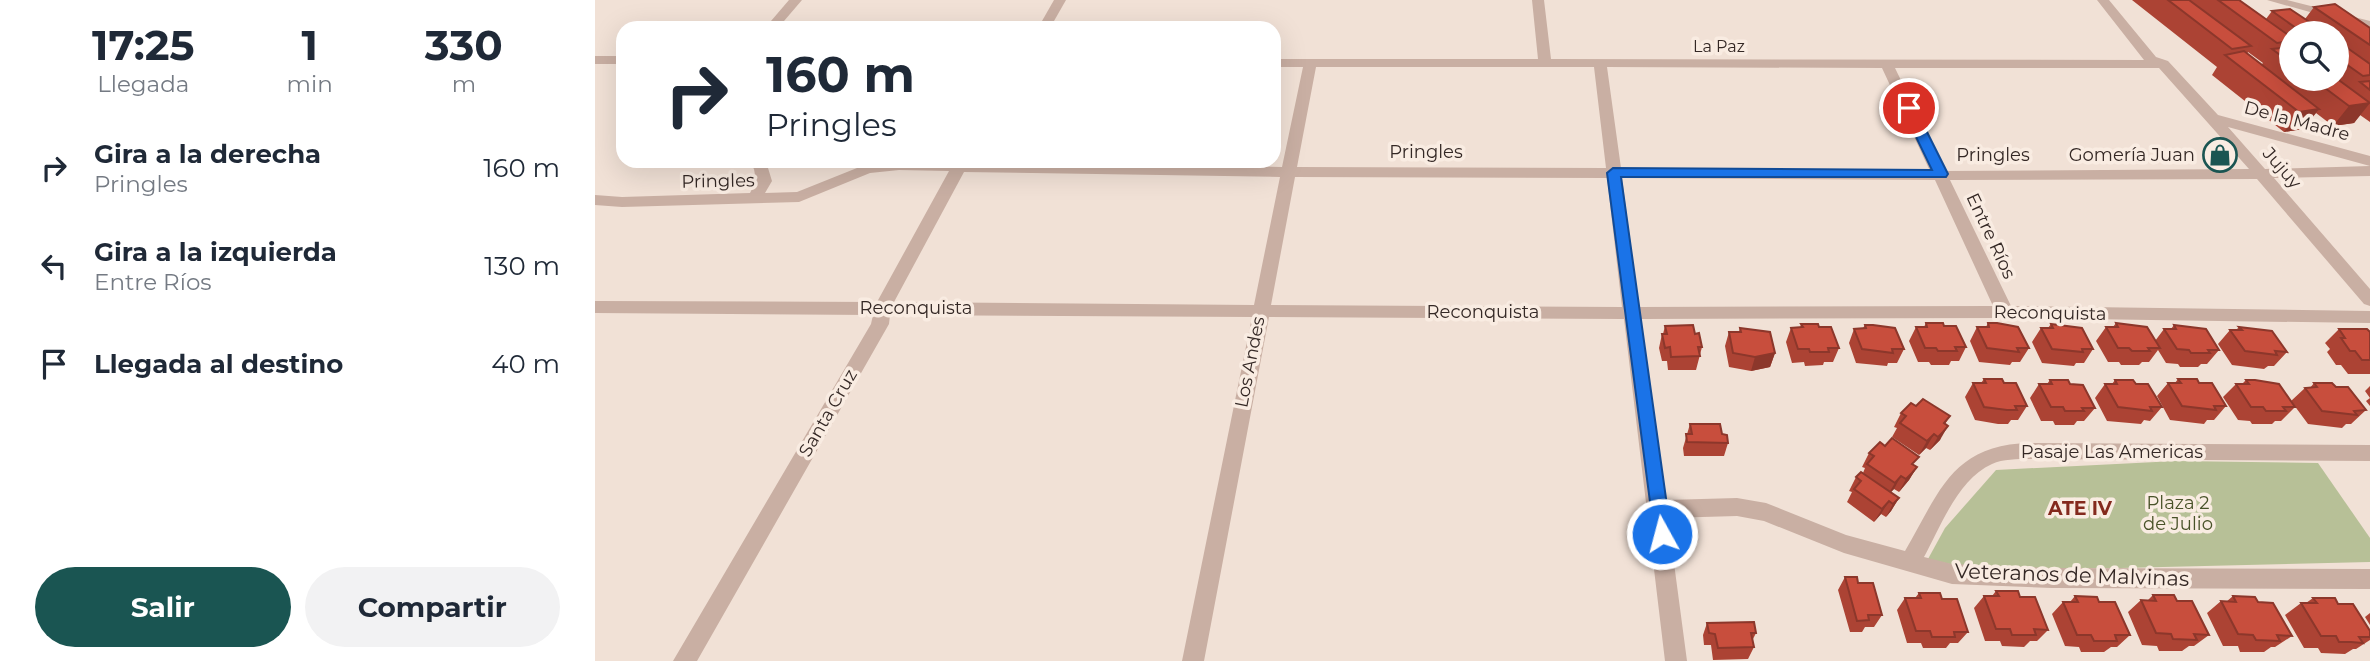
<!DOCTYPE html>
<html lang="es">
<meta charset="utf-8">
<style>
body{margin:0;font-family:Montserrat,sans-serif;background:#f2f2f3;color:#1f2937;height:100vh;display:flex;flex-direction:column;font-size:26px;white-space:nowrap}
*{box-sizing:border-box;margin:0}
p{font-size:23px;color:#747a83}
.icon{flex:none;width:38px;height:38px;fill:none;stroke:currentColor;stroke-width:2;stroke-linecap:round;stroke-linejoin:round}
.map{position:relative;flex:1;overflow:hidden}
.details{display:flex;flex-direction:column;background:#fff;width:595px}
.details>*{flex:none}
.banner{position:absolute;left:21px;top:21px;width:665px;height:147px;border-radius:21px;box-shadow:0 7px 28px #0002;background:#fff;color:#1f2937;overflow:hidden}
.fabs{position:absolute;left:1684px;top:21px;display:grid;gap:14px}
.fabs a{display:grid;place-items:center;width:70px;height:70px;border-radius:50%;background:#fff;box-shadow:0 7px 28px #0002;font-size:35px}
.pin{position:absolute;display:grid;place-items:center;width:60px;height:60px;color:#fff;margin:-30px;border:4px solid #fff;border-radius:50%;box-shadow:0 2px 7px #0007}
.me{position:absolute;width:77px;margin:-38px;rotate:353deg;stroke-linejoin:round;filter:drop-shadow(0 0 5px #0008)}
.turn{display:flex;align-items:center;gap:24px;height:147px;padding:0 35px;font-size:32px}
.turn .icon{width:91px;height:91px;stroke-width:2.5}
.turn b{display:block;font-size:49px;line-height:60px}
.eta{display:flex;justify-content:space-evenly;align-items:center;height:119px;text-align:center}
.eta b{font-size:42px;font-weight:700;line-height:49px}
.button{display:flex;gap:14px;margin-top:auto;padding:14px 35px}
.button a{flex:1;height:80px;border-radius:42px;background:#1a5552;color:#fff;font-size:28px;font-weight:700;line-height:80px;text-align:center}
.button a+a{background:#f2f2f3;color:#1f2937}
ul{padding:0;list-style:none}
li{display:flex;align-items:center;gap:21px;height:98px;padding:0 35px}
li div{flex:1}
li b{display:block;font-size:26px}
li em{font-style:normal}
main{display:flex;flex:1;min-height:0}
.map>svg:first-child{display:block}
.green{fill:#b7c097}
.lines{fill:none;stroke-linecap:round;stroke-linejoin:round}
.minor{fill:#c9afa3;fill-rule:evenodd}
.wall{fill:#ac4334;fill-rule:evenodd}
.shaded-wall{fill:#8c372b}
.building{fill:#c84e3d;stroke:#8c372b;stroke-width:2}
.route{fill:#1a73e8;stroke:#114b97;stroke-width:2}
.labels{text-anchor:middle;stroke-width:7;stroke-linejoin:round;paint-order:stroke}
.far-street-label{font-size:16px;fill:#342825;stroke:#f9ece2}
.street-label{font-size:18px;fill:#342825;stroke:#f9ece2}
.poi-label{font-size:18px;fill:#342825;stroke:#f9ece2;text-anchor:end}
.park-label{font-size:18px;fill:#485228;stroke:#f9ece2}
.neighbourhood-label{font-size:19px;font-weight:bold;fill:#84291d;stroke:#f9ece2}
.near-street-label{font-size:21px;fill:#342825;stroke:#f9ece2}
</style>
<main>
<section class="details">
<div class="eta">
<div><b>17:25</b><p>Llegada</p></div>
<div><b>1</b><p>min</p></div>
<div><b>330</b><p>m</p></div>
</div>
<ul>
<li><svg class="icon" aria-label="right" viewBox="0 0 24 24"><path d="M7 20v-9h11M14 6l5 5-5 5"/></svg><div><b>Gira a la derecha</b><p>Pringles</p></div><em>160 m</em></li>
<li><svg class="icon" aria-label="left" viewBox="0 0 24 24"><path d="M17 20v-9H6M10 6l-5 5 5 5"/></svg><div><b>Gira a la izquierda</b><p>Entre Ríos</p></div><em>130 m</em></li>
<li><svg class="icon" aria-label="arrive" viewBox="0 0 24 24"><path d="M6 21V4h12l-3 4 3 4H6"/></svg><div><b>Llegada al destino</b></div><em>40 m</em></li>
</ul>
<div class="button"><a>Salir</a><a>Compartir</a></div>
</section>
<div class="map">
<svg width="1775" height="661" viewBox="0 0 1775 661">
<rect width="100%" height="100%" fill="#f1e1d6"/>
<polygon class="green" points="1581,461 1723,463 1775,538 1775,562 1526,568 1372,568 1333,559 1350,528 1401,470"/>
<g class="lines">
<g class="minor">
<polygon points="194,0 207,0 183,28 170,28"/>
<polygon points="459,0 471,0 455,28 443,28"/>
<path d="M937,0H949L956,59L1549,60L1502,0H1514L1561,57L1573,61L1623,115L1775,156V166L1633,127L1670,169L1775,166V176L1679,178L1775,289V306L1769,304L1662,179L1355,180L1416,306L1775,311V323L1410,318L1046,319L1071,500L1142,498L1171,503L1251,535L1310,551C1344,493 1357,444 1435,443L1775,445V461L1435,459C1422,459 1408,459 1397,464C1363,479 1346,526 1329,557L1357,564L1457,568L1775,569V589L1457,588L1357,584L1249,553L1169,521L1142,516L1073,518L1092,661H1070L1029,319L674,317L609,661H587L657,317L295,315L294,324L102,661H78L276,324L278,315L0,313V301L282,302L354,171L304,170L275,173L204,202L27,207L0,205V195L27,197L155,193L161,181L159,169L153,161H168L173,168L177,181L170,193L202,192L267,166L299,161L687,167L708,67H679V59H943ZM721,67H999L1011,168L702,167ZM1012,67L1287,68L1335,171L1026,168ZM1300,68H1564L1654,169L1350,171ZM369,172L685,177L659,305L299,302ZM700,177L1012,178L1027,307L676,305ZM1027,178L1340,180L1398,306L1044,307Z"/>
<polygon points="1672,0 1692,0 1775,21 1775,29"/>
<rect x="0" y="56" width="28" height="8"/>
</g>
</g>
<g class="wall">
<path d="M1537,0H1644L1671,19L1677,11L1710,19L1719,7L1775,28V122L1765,115L1759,123L1738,126L1721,113L1708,129L1689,132L1617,75L1622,67ZM1696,33H1741V79H1696ZM1653,52L1668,63L1666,65L1652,54Z"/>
<polygon points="1331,323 1349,326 1371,347 1364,361 1356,361 1354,365 1336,365 1334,362 1323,362 1314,341 1321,327 1329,327"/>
<polygon points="1393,323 1434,348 1425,362 1417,362 1415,365 1384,362 1375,341 1382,327 1391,327"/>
<polygon points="1521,323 1560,341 1569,329 1576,329 1579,325 1624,350 1612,364 1606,364 1603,367 1585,367 1583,364 1571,363 1563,350 1554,362 1547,362 1544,365 1526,365 1524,362 1513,362 1501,341 1511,327 1518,327"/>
<polygon points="1206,324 1224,327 1244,348 1238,362 1229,362 1228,365 1210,366 1209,362 1197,363 1191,342 1196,328 1205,328"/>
<polygon points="1456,324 1498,349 1489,363 1481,363 1479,366 1447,363 1437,342 1446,328 1453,328"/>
<polygon points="1270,325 1309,349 1302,363 1293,363 1292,366 1261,363 1254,343 1259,329 1268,328"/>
<polygon points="1070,326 1100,334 1107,347 1101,370 1073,370 1072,361 1067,361 1064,348 1067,334 1068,334"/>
<polygon points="1644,327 1692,352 1679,366 1673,366 1669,369 1637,365 1623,344 1635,330 1641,330"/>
<polygon points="1145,328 1180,353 1175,367 1156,371 1134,367 1130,346 1134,332 1144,332"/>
<polygon points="1744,329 1775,332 1775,374 1753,374 1746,365 1741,365 1732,352 1735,349 1730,343"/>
<polygon points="1389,379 1409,383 1432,406 1423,420 1416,420 1413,424 1403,424 1380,420 1370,397 1378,383 1386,383"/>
<polygon points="1583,379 1604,383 1631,406 1619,420 1612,420 1609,424 1575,420 1562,396 1573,383 1580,383"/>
<polygon points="1455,380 1475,384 1500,408 1489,421 1482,421 1479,425 1460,425 1458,421 1446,421 1435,398 1444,384 1452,384"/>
<polygon points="1520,380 1541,384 1567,407 1555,421 1549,420 1546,424 1512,421 1500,398 1510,384 1517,384"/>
<polygon points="1651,380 1700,407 1686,421 1680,421 1677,424 1657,424 1655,421 1643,420 1628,397 1641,384 1647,384"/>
<polygon points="1719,383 1771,410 1756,424 1751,424 1747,428 1713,424 1696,401 1710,388 1715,388"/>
<polygon points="1775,386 1775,406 1771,401 1775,398 1770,391"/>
<polygon points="1321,406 1355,416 1350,424 1345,440 1335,450 1331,448 1324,455 1297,437 1302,428 1299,427 1306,413"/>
<polygon points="1095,424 1127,434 1133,443 1129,456 1089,456 1088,448"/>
<polygon points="1274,453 1319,465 1322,467 1314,480 1304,492 1299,489 1296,492 1304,498 1296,511 1291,517 1286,514 1279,522 1252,502 1257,492 1254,491 1261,477 1268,473 1270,468 1267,467"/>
<polygon points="1250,577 1263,583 1287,615 1279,627 1270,627 1267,632 1255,632 1243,590"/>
<polygon points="1401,591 1425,597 1453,630 1442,641 1435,641 1429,647 1407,646 1405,641 1390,641 1379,608 1389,596 1397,596"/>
<polygon points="1324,593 1347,599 1373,632 1363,643 1355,643 1351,648 1328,648 1326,643 1312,643 1302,610 1310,598 1320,598"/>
<polygon points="1558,595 1582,601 1614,635 1599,646 1594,646 1587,651 1564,651 1562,646 1547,645 1533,612 1546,600 1552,601"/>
<polygon points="1480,596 1504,602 1535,635 1522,647 1516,647 1509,652 1486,652 1484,647 1470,646 1457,614 1468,602 1475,602"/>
<polygon points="1638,596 1663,602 1697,636 1680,647 1676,647 1669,652 1645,652 1643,646 1628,646 1612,613 1626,601 1631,602"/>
<polygon points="1718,598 1743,604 1775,631 1775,640 1761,649 1758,649 1750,654 1726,653 1723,648 1709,648 1690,615 1706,603 1711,603"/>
<polygon points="1775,613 1775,625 1770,617"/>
<polygon points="1112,623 1161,633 1157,641 1159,647 1153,659 1118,660 1116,645 1109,645 1108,635"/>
</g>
<g class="shaded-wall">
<polygon points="1775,103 1759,123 1738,126 1754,106"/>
<polygon points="1724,109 1708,129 1689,132 1704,112"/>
<polygon points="1180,353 1175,367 1156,371 1160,357"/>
<polygon points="1353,426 1345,440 1335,450 1343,437"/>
<polygon points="1339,434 1331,448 1324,455 1332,441"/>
<polygon points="1322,467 1314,480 1304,492 1311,479"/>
<polygon points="1306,476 1299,489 1292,496 1300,483"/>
<polygon points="1304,498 1296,511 1291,517 1298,504"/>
<polygon points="1294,501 1286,514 1279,522 1287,509"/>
</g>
<g class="building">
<polygon points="1573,0 1594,0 1656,46 1637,49"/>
<polygon points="1623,0 1644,0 1696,37 1696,41 1682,43"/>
<polygon points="1740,4 1775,28 1775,45 1719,7"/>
<polygon points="1695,9 1731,33 1708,33 1677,11"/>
<polygon points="1741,40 1775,64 1775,75 1768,76 1741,57"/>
<polygon points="1696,47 1696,63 1677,49"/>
<polygon points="1649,51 1724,109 1704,112 1630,55"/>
<polygon points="1741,78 1775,103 1754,106 1718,79"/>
<polygon points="1775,81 1775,90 1765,82"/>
<polygon points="1331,323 1348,323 1349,326 1361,326 1371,347 1360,347 1362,351 1343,351 1341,348 1330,348 1321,327 1332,327"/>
<polygon points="1393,323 1402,323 1423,327 1434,348 1422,348 1424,352 1392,348 1382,327 1394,327"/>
<polygon points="1521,323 1552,327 1565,348 1553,348 1555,351 1537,351 1534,348 1523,348 1511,327 1523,327"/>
<polygon points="1206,324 1223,324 1224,327 1236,327 1244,348 1233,348 1234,352 1215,352 1214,349 1203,349 1196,328 1208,327"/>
<polygon points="1456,324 1487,328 1498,349 1487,349 1488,352 1457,349 1446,328 1458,328"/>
<polygon points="1098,325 1100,334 1104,333 1107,347 1103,347 1105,356 1076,357 1075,347 1070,348 1067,334 1072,334 1070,326"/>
<polygon points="1270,325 1278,325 1300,328 1309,349 1297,349 1298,353 1267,349 1259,329 1271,328"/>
<polygon points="1579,325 1611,329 1624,350 1613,350 1615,353 1596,353 1594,350 1582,349 1569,329 1581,329"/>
<polygon points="1644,327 1677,331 1692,352 1680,351 1682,355 1650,351 1635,330 1647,330"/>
<polygon points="1145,328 1175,332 1180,353 1160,357 1138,353 1134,332 1146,332"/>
<polygon points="1744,329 1772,329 1775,332 1775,360 1767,360 1760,351 1755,351 1746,338 1750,338"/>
<polygon points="1389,379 1407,379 1409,383 1421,383 1432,406 1420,406 1422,410 1412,410 1389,407 1378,383 1391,383"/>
<polygon points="1583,379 1602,379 1604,383 1617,383 1631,406 1619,406 1621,410 1587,406 1573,383 1586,383"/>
<polygon points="1455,380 1473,380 1475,384 1488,385 1500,408 1487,408 1489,411 1470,411 1468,407 1456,407 1444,384 1457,384"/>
<polygon points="1520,380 1538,380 1541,384 1553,384 1567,407 1555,407 1557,411 1523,407 1510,384 1522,384"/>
<polygon points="1651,380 1660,380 1684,384 1700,407 1688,407 1691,411 1671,411 1668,407 1656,407 1641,384 1654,384"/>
<polygon points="1719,383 1737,383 1741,387 1753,387 1771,410 1759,411 1762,415 1727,411 1710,388 1722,387"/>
<polygon points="1328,399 1355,416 1349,423 1353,426 1348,432 1343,437 1339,434 1332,441 1305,423 1311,416 1306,413 1316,403 1321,406"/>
<polygon points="1095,424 1125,424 1127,434 1132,435 1133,443 1092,442 1091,434 1097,434"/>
<polygon points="1297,438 1324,457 1317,464 1322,467 1317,473 1311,479 1306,476 1300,483 1272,464 1279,456 1274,453 1285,442 1290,446"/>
<polygon points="1266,472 1304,498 1298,504 1294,501 1287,509 1259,489 1266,481 1261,477"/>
<polygon points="1250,577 1262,577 1263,583 1278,583 1287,615 1273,615 1274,620 1262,621"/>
<polygon points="1401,591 1423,591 1425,597 1440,597 1453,630 1439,629 1441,635 1417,635 1415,629 1401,629 1389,596 1404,596"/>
<polygon points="1324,593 1345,593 1347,599 1362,599 1373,632 1359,632 1360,637 1337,637 1335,631 1321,631 1310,598 1326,598"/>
<polygon points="1558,595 1579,595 1582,601 1597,601 1614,635 1599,634 1602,640 1578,639 1576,634 1561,633 1546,600 1561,601"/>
<polygon points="1480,596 1502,597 1504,602 1520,602 1535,635 1520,635 1522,641 1499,641 1496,635 1482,635 1468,602 1483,602"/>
<polygon points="1638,596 1660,597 1663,602 1678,603 1697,636 1682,635 1685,641 1661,640 1658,635 1643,634 1626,601 1641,602"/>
<polygon points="1718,598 1740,598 1743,604 1758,604 1775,631 1775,637 1764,637 1768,643 1756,642 1744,642 1741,636 1726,636 1706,603 1722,603"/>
<polygon points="1159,622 1161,633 1156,633 1159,647 1123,648 1120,634 1114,633 1112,623"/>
</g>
<polygon class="route" points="1314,104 1320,108 1353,174 1351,177 1026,177 1076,534 1073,540 1067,543 1060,540 1012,173 1018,168 1337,170 1307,108"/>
<defs>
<g id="shop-ring" transform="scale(1.75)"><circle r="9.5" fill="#f9ece2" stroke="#1a5552" stroke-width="1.5"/><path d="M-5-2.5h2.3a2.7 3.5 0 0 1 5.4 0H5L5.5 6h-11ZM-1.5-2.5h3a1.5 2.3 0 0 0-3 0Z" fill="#1a5552"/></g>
</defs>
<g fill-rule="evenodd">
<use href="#shop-ring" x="1625" y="155"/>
</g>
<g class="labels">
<g class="far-street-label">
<text x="1124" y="52">La Paz</text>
</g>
<g class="street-label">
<text transform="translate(1702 121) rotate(15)" y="6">De la Madre</text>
<text x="831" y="158">Pringles</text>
<text x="1398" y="161">Pringles</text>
<text transform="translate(1687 168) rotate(49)" y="6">Jujuy</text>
<text transform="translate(123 181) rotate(-1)" y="6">Pringles</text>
<text transform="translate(1396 236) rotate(65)" y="6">Entre Ríos</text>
<text x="321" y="314">Reconquista</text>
<text x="888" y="318">Reconquista</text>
<text transform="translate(1455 313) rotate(1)" y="6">Reconquista</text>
<text transform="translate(655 362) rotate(-79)" y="6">Los Andes</text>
<text transform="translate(233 413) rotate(-60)" y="6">Santa Cruz</text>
<text x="1517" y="458">Pasaje Las Americas</text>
</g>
<g class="poi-label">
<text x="1600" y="161">Gomería Juan</text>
</g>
<g class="park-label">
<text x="1583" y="509">Plaza 2<tspan x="1583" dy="21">de Julio</tspan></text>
</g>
<g class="neighbourhood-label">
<text x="1485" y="515">ATE IV</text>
</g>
<g class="near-street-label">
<text transform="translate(1477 575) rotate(2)" y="7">Veteranos de Malvinas</text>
</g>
</g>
</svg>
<div class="fabs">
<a><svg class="icon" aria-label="search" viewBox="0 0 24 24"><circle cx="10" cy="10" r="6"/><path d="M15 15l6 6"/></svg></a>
</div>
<div class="pin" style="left:1314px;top:108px;background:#d93025"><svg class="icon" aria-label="arrive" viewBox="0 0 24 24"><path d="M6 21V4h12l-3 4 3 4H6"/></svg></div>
<svg class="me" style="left:1067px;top:534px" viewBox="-20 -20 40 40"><circle r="17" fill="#1a73e8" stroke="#fff" stroke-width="3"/><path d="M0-11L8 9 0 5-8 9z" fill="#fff"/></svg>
<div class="banner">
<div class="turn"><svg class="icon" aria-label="right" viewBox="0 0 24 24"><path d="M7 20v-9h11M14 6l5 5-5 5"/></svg><div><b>160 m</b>Pringles</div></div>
</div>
</div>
</main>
